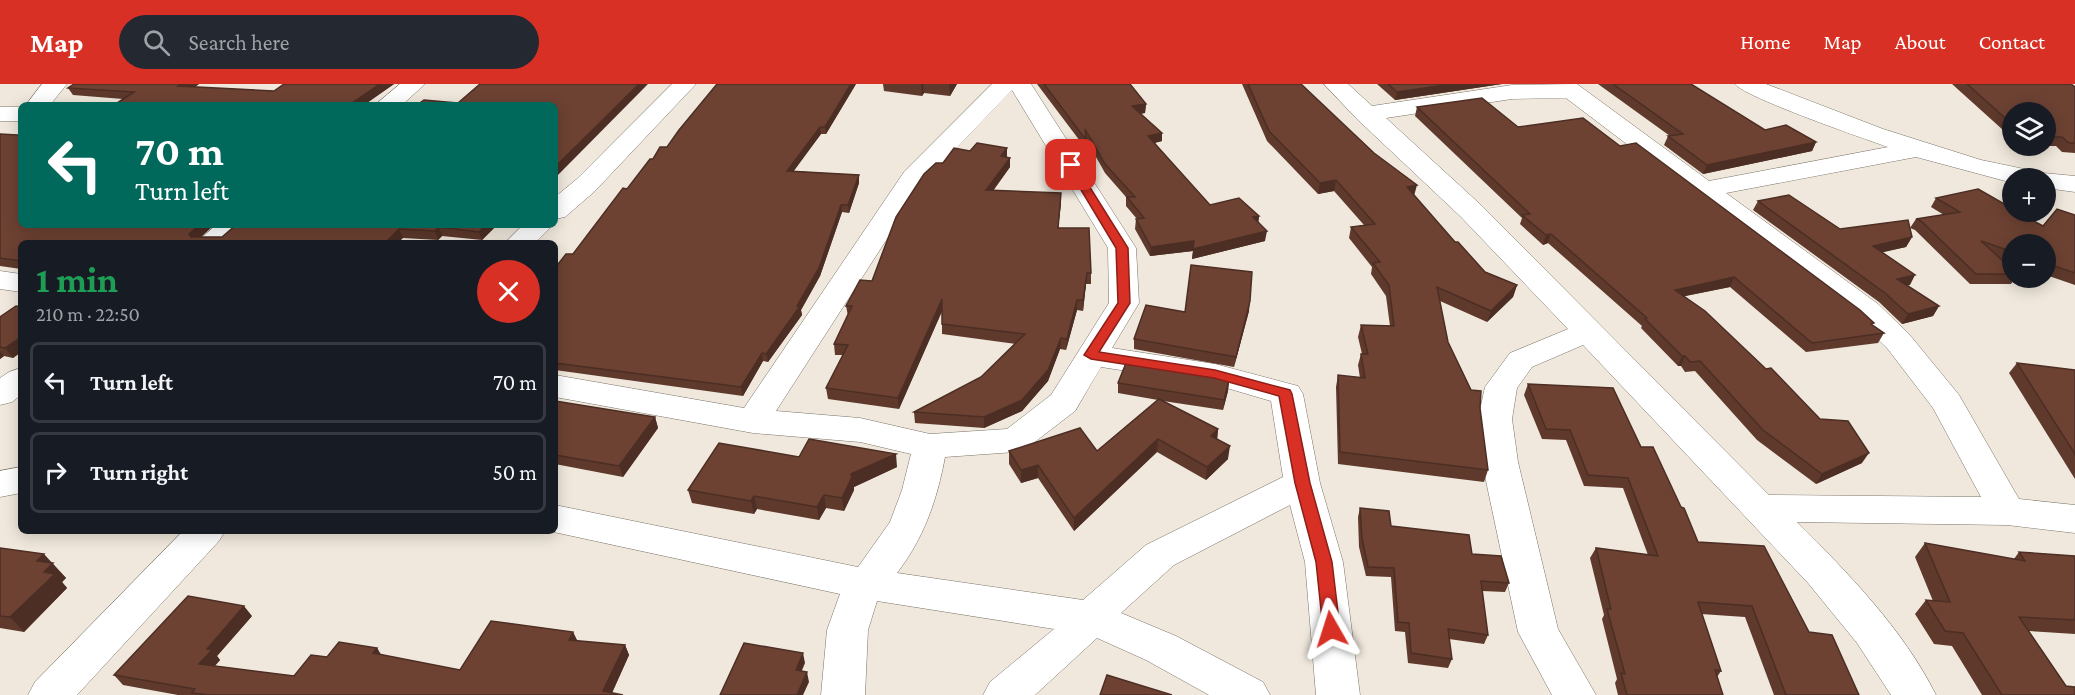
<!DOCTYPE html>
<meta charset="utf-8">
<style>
body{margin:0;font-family:"Crimson Pro",serif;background:#242831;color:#f1f3f6;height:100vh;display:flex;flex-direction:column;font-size:22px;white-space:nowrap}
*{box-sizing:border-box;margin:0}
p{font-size:20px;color:#9ea1a6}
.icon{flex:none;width:33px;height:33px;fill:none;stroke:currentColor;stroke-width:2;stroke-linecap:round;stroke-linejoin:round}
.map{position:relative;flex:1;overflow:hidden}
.details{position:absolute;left:18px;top:156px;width:540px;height:294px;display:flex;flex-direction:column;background:#171b24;border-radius:9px;box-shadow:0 3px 15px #0003}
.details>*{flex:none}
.hud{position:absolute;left:18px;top:18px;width:540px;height:126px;border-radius:9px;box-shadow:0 3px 15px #0003;background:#00695c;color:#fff;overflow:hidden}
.fabs{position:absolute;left:2002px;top:18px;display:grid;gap:12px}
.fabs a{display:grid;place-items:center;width:54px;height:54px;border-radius:50%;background:#171b24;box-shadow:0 3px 15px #0003;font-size:30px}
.pin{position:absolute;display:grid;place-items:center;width:51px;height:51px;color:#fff;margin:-26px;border-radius:12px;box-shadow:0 3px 9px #0006}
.me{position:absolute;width:66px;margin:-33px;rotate:354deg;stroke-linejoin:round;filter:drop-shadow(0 0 4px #0008)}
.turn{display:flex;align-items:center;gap:21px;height:126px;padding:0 18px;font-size:27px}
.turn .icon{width:78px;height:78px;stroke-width:2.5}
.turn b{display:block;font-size:42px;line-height:51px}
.round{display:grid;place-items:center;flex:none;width:63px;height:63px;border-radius:32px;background:#242831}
.head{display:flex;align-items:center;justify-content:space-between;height:102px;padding:0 18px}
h1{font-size:36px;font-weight:700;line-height:45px;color:#1e9e55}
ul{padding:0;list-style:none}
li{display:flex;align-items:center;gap:18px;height:81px;margin:0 12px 9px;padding:0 6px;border:3px solid #363941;border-radius:9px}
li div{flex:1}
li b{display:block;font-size:22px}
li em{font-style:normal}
header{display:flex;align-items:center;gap:36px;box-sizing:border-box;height:84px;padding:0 30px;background:#d93025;color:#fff}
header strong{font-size:28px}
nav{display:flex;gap:33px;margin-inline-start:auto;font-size:21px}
.search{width:420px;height:54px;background:#242831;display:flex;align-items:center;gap:15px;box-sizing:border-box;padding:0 21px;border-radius:33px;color:#9ea1a6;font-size:22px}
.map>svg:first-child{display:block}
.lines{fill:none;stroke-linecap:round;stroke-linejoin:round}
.street-casing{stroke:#7a7368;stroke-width:1}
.street{fill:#fff;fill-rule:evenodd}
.wall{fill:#5e392c}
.shaded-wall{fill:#4c2e24}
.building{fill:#6d4233;stroke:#4c2e24;stroke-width:1.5}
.route{fill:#d93025;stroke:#8d1f18;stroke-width:1.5}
</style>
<header>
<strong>Map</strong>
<div class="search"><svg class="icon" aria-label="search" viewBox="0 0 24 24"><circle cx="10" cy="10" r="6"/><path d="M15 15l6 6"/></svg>Search here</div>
<nav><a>Home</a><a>Map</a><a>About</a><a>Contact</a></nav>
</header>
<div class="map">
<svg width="2075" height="611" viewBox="0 0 2075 611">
<rect width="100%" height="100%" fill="#f0e8dc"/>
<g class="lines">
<g class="street-casing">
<g id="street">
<polygon points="42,0 67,0 50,21 26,21"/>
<polygon points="400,0 425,0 402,21 375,21"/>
<polygon points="672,0 696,0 595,107 565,133 555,135 555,113 577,95"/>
<path d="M992,0H1031L1136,164L1139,219L1112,264L1215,280L1298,302L1303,310L1320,399L1343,478L1360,611H1316L1305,478L1290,421L1174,481L1121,529L1176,552L1263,598L1270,611H1209L1146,576L1097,554L1035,611H983L990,598L1054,545L877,517L868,546L865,611H821L827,546L840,510L549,447H555V421L858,483L890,438L902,406L911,370L860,358L753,349L555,313V291L744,324L904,88ZM1012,6L1108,164L1109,219L1051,311L1007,345L930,350L860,334L776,327L923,99ZM1101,283L1213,300L1271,317L1283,393L1146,461L1083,516L897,489C924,454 937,416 945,373L1015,368L1027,364L1075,327Z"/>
<path d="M1324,0H1348L1372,22L1512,1L1577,0L1709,97L1888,63C1865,55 1744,13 1735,0H1766L1883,45L1981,76L2043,89L2075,92V108L2046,104V94H2013V99L1916,73L1726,109L1878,220L1909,250L1959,311L2019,415L2075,421V449L2007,441L1797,438C1848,489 1903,545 1936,611H1891L1857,559L1808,499L1583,261L1532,283L1517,304L1512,335L1518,378L1558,545L1596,611H1552L1518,548L1482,378L1478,335L1485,303L1510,269L1568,245L1461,133L1357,35ZM1566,14L1856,234L1887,264L1933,324L1981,413L1769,411L1481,121L1386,34L1512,15Z"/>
<rect x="0" y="23" width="21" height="14"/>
<polygon points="216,141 247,141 227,159 196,159"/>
<polygon points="523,141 553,141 535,159 505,159"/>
<polygon points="0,187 21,190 21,208 0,205"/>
<polygon points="21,284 21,311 12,318 0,321 0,294 9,288"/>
<polygon points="21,383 21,409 0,413 0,387"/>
<polygon points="183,447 225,447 219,457 77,611 28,611 35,598"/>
</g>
</g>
<use href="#street" class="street"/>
</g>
<g class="wall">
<polygon points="74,0 199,0 195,3 274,7 284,0 394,0 364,21 114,21 123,15 73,11 68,4"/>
<polygon points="856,0 826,50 821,50 793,87 859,91 859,99 849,129 842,128 820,192 801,226 802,231 768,278 763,277 743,312 555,286 555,184 573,170 627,105 653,75 667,63"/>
<polygon points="883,0 957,0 950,12 924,9 922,12 884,7"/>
<polygon points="1037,0 1130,0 1146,20 1145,29 1140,30 1162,49 1162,57 1154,59 1210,121 1259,132 1258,139 1265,157 1192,175 1193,167 1150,172 1135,145 1136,135 1137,135 1126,122 1126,113 1105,89 1086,55 1086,65"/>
<polygon points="1242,0 1301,0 1414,111 1455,158 1485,188 1517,201 1513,213 1487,238 1440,217 1448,258 1480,324 1488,386 1484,398 1338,380 1336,303 1338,291 1360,294 1358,281 1361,270 1362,270 1358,253 1361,241 1390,242 1386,212 1371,190 1372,183 1349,154 1351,143 1364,141 1334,107 1318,110 1267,57"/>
<polygon points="1377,0 1502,0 1395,16"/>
<polygon points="1598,0 1691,0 1765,46 1816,58 1812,67 1703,90 1664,61 1668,52 1670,52"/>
<polygon points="1952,0 2071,0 2075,3 2075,69 2062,68 2056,62 2031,62 2046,62 2046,28 2013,28 2013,55"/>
<polygon points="1417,23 1620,62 1884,249 1878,259 1806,268 1730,203 1684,212 1862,379 1816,400 1757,356 1695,287 1685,288 1681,282 1678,282 1641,244 1642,242 1548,159 1543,161 1520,140 1522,134 1415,32"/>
<polygon points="0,50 18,51 21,141 214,141 201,153 222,153 497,141 482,156 442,152 438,156 403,154 21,159 21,185 0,182"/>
<polygon points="1007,64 1007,73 1010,74 1010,83 993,107 1061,119 1058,144 1091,189 1091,200 1086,200 1083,227 1077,226 1066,266 1060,265 1048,297 1022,327 984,344 915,339 914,328 981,293 1016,260 942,250 942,227 899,325 828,315 826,304 843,271 835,271 834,260 848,232 846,222 872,197 943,79 970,67"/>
<polygon points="1936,114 2043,142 2075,131 2075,201 2046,191 2046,160 2013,160 2013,179 2001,175 2013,186 2013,194 2015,194 2011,200 1970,200 1915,146 1910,144 1916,135 1944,131 1931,123"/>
<polygon points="1758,117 1840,145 1912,153 1906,163 1881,168 1910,201 1907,201 1939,222 1933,232 1902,240 1879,218 1753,126"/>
<polygon points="21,223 21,268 13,274 4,272 0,275 0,233"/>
<polygon points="1249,227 1234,283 1134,265 1134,255 1185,228"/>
<polygon points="2017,279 2075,286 2075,395 2009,289"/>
<polygon points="1229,296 1228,307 1223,326 1163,317 1218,345 1217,355 1228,375 1206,396 1157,368 1074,447 1038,394 1021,399 1009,380 1009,367 1097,367 1158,316 1118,309 1118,299"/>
<polygon points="1528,300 1641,363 1681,423 1698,458 1809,548 1859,611 1774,611 1745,533 1701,530 1721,587 1717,593 1723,611 1618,611 1615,599 1617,595 1602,535 1604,531 1590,474 1596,464 1648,471 1623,404 1584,402 1566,356 1542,355 1524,311"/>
<polygon points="555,317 655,333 658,344 623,393 555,380"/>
<polygon points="799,373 897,383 854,403 854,406 844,427 826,424 819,436 757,425 754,430 692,419 688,406"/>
<polygon points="1360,424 1391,442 1472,470 1509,499 1505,508 1482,507 1488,551 1484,560 1449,555 1452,575 1448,584 1408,579 1405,548 1395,547 1391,493 1366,492 1359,463 1358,433"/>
<polygon points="1925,459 2014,475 2019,468 2075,472 2075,550 2029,547 2066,602 2075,611 1982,611 1952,562 1934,560 1915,530 1926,516 1933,517 1915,473"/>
<polygon points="0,464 52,479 66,494 62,498 67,504 24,548 0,544"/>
<polygon points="252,532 217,572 220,576 215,582 294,592 327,573 377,564 381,571 460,586 573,548 577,557 625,561 629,571 612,609 623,611 178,611 123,601 114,591"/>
</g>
<g class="shaded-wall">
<polygon points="181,0 199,0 183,10 178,2"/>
<polygon points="380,0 394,0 364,21 349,21"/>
<polygon points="639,0 648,0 555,94 555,83"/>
<polygon points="851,0 856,0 826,50 825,43"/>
<polygon points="921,0 923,0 924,9 922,12"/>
<polygon points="949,0 957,0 950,12"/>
<polygon points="1452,0 1502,0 1395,16 1397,8"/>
<polygon points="1146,20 1145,29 1131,31 1132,22"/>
<polygon points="820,43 821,50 788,95 787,87"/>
<polygon points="1162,49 1162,57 1147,61 1148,52"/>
<polygon points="1816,58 1812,67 1703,90 1707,81"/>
<polygon points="1007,64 1007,74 1001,72"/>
<polygon points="1010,74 1010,83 986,116 986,106"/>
<polygon points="859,91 859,99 849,129 848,121"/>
<polygon points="1336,96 1334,107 1318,110 1320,99"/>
<polygon points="1417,101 1414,112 1407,103"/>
<polygon points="1061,109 1061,119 1057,154 1058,144"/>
<polygon points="841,121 842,128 820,192 801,226 802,231 768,278 766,270 797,222"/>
<polygon points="1259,132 1258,141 1253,133"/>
<polygon points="199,141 214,141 194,159 189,150"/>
<polygon points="486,141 497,141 482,156 479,148"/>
<polygon points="439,143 442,152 438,156 435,147"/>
<polygon points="399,145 403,154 398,159 385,159"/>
<polygon points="1267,147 1265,157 1192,175 1193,167 1150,172 1151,163"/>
<polygon points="1551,150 1548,159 1543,161 1546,151"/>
<polygon points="1912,153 1906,163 1867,172 1873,162"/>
<polygon points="1087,189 1086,200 1083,227 1083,216"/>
<polygon points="1915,191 1910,201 1891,205 1897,195"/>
<polygon points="1734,193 1730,203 1671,215 1675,206"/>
<polygon points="1517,201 1513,213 1487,238 1491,227"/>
<polygon points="942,215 943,225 899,325 898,314"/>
<polygon points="1077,216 1077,226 1066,266 1067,255"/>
<polygon points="1250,217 1249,227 1234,283 1236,273"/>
<polygon points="1939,222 1933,232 1902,240 1908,230"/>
<polygon points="21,253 21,268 13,274 5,264"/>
<polygon points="1061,254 1060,265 1048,297 1022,327 984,344 984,333"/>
<polygon points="0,267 4,272 0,275"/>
<polygon points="762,269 763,277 743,312 741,303"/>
<polygon points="1682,272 1685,272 1681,282 1678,282"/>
<polygon points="1229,296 1228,307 1223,326 1224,316"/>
<polygon points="655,333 658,344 623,393 619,382"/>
<polygon points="1218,345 1217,358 1211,352"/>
<polygon points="1158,355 1157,368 1074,447 1074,434"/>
<polygon points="1230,362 1228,375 1206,396 1207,383"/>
<polygon points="1869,369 1862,379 1816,400 1822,390"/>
<polygon points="896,370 897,383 854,403 854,406 844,427 842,414 851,390"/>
<polygon points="1038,381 1038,394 1021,399 1021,386"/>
<polygon points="824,411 826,424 819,436 817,423"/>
<polygon points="754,412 757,425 754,430 751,417"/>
<polygon points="44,470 66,494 62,498 67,504 24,548 10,533 44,488 37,477"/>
<polygon points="244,522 252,532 217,572 220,576 207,590 199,580 207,565"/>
<polygon points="573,548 578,558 569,556"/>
<polygon points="625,561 629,571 611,611 603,607"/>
<polygon points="377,564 383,574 373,569"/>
<polygon points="803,569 805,579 798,596 796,586"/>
<polygon points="807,588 809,598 803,611 797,611"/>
</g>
<g class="building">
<polygon points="74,0 181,0 178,2 274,7 284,0 380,0 349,21 114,21 134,8 68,4"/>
<polygon points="480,0 639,0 555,83 555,21 417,21 424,16 458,19"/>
<polygon points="717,0 851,0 825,43 820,43 787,87 859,91 848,121 841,121 819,184 797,222 800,222 766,270 762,269 741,303 555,279 555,184 566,170 573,170 623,104 627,105 650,75 653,75 660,63 667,63 679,46"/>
<polygon points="1044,0 1130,0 1146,20 1132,22 1162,49 1148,52 1210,121 1239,114 1259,132 1253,133 1267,147 1193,165 1194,157 1151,163 1136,135 1144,134 1127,113 1135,113 1105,80 1085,45 1086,56"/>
<polygon points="1248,0 1301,0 1374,69 1417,101 1407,103 1455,158 1458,158 1485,188 1517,201 1491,227 1437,203 1448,258 1471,306 1481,307 1480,324 1488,386 1340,368 1338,291 1365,294 1361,270 1368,270 1361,241 1394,242 1389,201 1373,179 1380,178 1351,143 1375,140 1336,96 1320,99 1269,47"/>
<polygon points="1388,0 1452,0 1397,8"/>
<polygon points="1613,0 1691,0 1765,46 1786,41 1816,58 1707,81 1668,52 1683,50"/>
<polygon points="1967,0 2071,0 2075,3 2075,59 2069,59 2062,53 2046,53 2046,28 2013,28 2013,41"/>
<polygon points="1482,14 1518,43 1583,34 1620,62 1636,59 1860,226 1874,239 1871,240 1884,249 1812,259 1734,193 1675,206 1705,227 1766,285 1771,284 1820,335 1848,337 1869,369 1822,390 1763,346 1700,277 1690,278 1685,272 1682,272 1645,235 1647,234 1551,150 1546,151 1522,131 1530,130 1417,23"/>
<polygon points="21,49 21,141 199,141 189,150 191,153 222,153 236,141 486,141 479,148 439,143 435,147 399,145 385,159 21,159 21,177 0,174 0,50 18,51"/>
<polygon points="977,59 1007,64 1001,72 1010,74 986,106 1061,109 1058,144 1089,144 1091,189 1087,189 1083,216 1077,216 1067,255 1061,254 1048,286 1022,316 984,333 914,328 981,293 1025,250 942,240 942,215 898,314 826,304 848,261 834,260 852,222 846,222 860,196 872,197 896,133 924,90 936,79 943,79 954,64 970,67"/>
<polygon points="1978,105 2013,125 2013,128 2017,128 2043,142 2057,125 2075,131 2075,189 2046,179 2046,160 2013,160 2013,168 1981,157 2013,186 2013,190 1976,190 1920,136 1916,135 1960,128 1936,114"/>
<polygon points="1789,111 1840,145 1908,136 1912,153 1873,162 1915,191 1897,195 1939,222 1908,230 1885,209 1758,117"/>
<polygon points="1191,181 1252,188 1250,217 1236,273 1134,255 1146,221 1185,228"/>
<polygon points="16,222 21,223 21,253 5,264 0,263 0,233"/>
<polygon points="1126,279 1214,292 1229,296 1224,316 1118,299"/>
<polygon points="2017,279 2075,286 2075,370"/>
<polygon points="1528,300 1613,304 1641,363 1653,363 1681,423 1684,424 1698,458 1764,462 1809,548 1832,551 1859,611 1786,611 1752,522 1698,518 1721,587 1715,586 1723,611 1627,611 1621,589 1625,590 1607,525 1611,525 1596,464 1658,472 1628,394 1588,391 1570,346 1546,345"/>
<polygon points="1159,315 1218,345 1211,352 1230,362 1207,383 1158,355 1074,434 1038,381 1021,386 1009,367 1080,344 1097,367"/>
<polygon points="555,317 655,333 619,382 555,371"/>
<polygon points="809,355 896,370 851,390 852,393 842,414 824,411 817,423 754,412 751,417 688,406 719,359 799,373"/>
<polygon points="1360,424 1389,427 1391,442 1469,451 1472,470 1501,472 1509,499 1481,497 1488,551 1448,545 1452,575 1411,569 1409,539 1398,538 1394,484 1368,483 1362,454"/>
<polygon points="1925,459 2025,477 2019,468 2075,472 2075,536 2019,533 2066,602 2075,603 2075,611 2002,611 1963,549 1945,547 1926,516 1950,518"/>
<polygon points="0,464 44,470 37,477 53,479 44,488 55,490 10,533 0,532"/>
<polygon points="188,512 244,522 207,565 212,566 199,580 294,592 311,571 327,573 339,558 377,564 373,569 460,586 491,537 573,548 569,556 625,561 603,607 623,611 209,611 192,609 195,605 114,591"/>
<polygon points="744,559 803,569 796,586 807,588 797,611 720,611"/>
<polygon points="1107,591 1172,611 1100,611"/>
</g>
<polygon class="route" points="1071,78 1076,81 1128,164 1130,219 1099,268 1215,286 1290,306 1292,310 1310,399 1332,478 1340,545 1337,550 1331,552 1325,550 1323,545 1316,478 1295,399 1279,312 1214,294 1091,275 1084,271 1118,219 1116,164 1066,81"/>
</svg>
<div class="fabs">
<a><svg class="icon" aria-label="layers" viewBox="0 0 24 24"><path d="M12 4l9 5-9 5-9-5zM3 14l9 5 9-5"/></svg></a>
<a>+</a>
<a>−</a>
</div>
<div class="pin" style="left:1071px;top:81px;background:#d93025"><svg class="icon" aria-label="arrive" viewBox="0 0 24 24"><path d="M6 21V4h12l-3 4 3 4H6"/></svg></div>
<svg class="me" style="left:1331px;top:545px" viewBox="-20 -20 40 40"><path d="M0-17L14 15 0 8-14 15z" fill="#d93025" stroke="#fff" stroke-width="4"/></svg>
<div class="hud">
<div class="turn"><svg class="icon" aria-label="left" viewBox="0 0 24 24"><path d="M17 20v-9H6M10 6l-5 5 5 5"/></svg><div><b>70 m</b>Turn left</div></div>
</div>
<section class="details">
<div class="head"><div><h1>1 min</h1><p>210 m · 22:50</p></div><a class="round" style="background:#d93025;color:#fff"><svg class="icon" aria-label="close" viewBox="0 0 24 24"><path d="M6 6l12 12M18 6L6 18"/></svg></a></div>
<ul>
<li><svg class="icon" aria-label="left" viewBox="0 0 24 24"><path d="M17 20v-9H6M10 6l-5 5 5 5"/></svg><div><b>Turn left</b></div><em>70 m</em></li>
<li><svg class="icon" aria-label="right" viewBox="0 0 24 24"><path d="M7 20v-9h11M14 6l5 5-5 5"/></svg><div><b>Turn right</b></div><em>50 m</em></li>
</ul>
</section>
</div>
